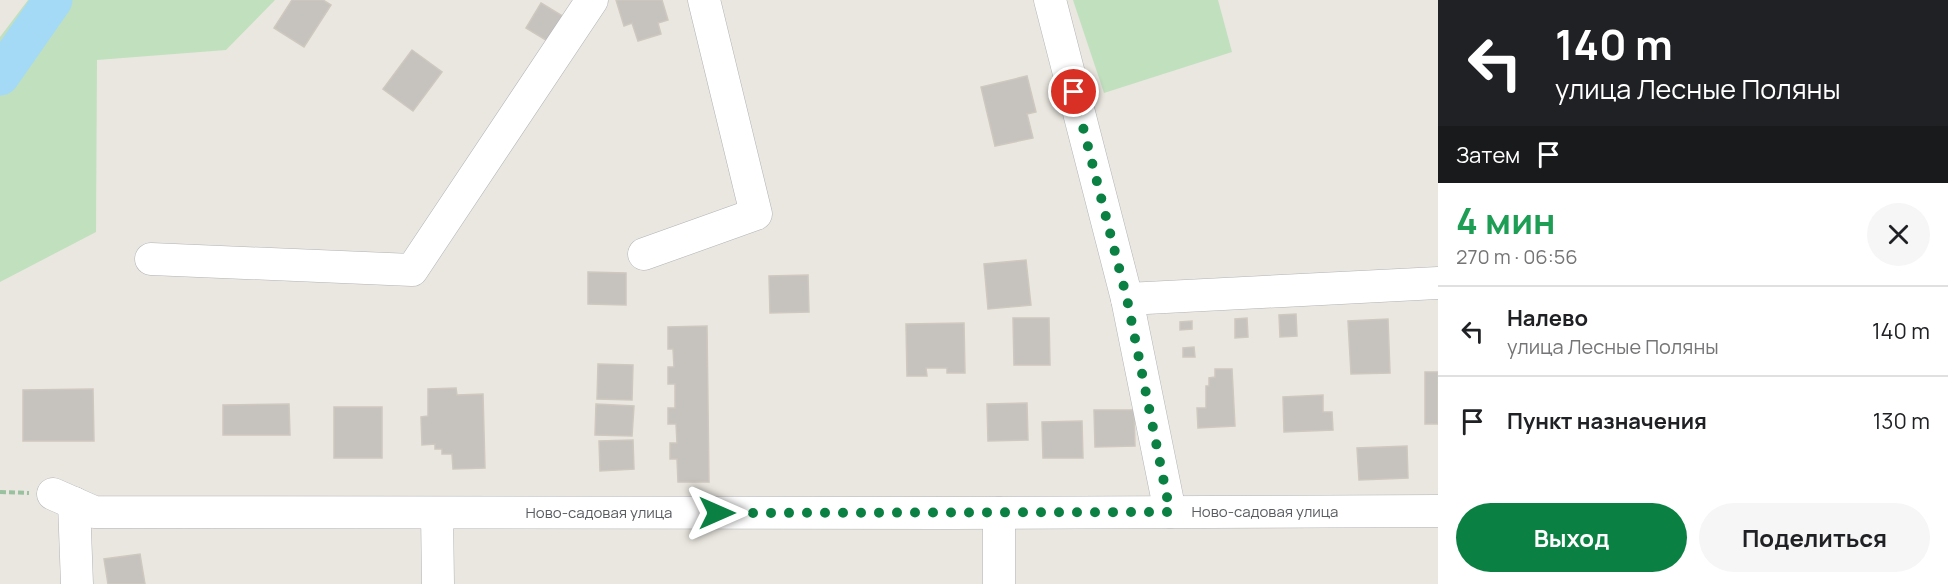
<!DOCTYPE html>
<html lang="ru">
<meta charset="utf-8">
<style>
body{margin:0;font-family:Manrope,sans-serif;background:#f6f6f6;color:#202124;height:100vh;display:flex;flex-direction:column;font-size:22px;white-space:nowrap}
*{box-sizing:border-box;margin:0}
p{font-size:20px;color:#757577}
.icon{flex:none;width:33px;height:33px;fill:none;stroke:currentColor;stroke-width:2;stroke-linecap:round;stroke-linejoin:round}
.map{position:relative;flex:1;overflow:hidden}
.panel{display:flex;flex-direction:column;background:#fff;width:510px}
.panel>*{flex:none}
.top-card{background:#202124;color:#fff;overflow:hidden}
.pin{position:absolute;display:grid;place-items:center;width:51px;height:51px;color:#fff;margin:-26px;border:3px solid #fff;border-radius:50%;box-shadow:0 2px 6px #0007}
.me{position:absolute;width:66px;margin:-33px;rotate:90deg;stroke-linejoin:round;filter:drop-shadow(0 0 4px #0008)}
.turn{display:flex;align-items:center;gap:21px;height:126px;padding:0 18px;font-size:27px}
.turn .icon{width:78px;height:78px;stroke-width:2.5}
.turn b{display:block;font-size:42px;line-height:51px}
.then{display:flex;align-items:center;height:57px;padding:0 18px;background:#0003;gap:12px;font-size:22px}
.round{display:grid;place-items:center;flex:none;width:63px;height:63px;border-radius:32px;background:#f6f6f6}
.overview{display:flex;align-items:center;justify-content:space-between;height:102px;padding:0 18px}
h1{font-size:36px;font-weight:700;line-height:45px;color:#1e9e55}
.primary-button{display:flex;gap:12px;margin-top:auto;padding:12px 18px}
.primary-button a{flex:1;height:69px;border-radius:36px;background:#0b8043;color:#fff;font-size:24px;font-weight:700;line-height:69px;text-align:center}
.primary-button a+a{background:#f6f6f6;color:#202124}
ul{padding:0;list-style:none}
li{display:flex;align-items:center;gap:18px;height:90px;padding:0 18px;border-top:2px solid #e0e0e0}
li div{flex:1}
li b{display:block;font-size:22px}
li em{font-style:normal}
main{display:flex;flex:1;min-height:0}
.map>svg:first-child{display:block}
.green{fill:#c1e0be}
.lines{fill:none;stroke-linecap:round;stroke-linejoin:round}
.river{stroke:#a4daf6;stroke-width:39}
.building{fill:#c6c2be;stroke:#cec8bf;stroke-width:1.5}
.minor-casing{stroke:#b1b3b7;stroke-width:33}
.path{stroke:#99c1a0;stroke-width:4;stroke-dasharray:6 3;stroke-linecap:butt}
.minor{stroke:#fff;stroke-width:32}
.route{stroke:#0b8043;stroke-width:10;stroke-dasharray:0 18}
.labels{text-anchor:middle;stroke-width:5;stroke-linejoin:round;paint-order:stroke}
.street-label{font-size:15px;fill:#595c60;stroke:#fff}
</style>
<main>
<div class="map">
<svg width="1438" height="584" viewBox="0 0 1438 584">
<rect width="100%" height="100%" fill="#eae7e0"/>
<g class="green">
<polygon points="28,0 275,0 226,50 97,60 96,232 0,282 0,37"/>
<polygon points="1073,0 1218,0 1232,52 1104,93"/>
</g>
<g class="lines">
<polyline class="river" points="0,76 53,0"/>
</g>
<g class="building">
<polygon points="292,0 323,0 331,5 304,47 274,28"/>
<polygon points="616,0 662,0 668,20 658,23 661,34 638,41 632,23 624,26"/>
<polygon points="541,3 569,20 554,45 526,28"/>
<polygon points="412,50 442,72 413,111 383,89"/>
<polygon points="1027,76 1036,112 1027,114 1033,138 995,146 981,87"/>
<polygon points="1026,260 1031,305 988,309 984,264"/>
<polygon points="588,272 626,273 626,305 588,304"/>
<polygon points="808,275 809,312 770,313 769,276"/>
<polygon points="1296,314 1297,336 1280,337 1279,315"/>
<polygon points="1013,318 1049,318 1050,365 1014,365"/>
<polygon points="1247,318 1248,337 1235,338 1235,319"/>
<polygon points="1388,319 1390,373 1351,374 1348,321"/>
<polygon points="1192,321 1192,329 1180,330 1180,322"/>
<polygon points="964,323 965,373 947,373 947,368 926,368 927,376 907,376 906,324"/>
<polygon points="707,326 709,482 678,482 677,459 670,459 670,443 677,443 676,424 668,424 668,408 675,408 675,384 668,384 668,367 674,367 673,349 668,349 668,327"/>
<polygon points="1194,347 1195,357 1183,357 1183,348"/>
<polygon points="598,364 633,365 632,400 597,399"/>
<polygon points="1215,369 1232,369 1235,426 1198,428 1197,408 1206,408 1206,386 1209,386 1209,378 1215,377"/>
<rect x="1425" y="372" width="13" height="52"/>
<polygon points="456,388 457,395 483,394 485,468 453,469 452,454 442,454 442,449 435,449 435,444 422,445 421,417 428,416 428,389"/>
<polygon points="93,389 94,441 23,441 23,390"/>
<polygon points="1323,395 1323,412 1332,412 1333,430 1284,432 1283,397"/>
<polygon points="1027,403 1028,440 988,441 987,404"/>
<polygon points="289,404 290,435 223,435 223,405"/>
<polygon points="596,404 634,406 632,436 595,435"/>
<rect x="334" y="407" width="48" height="51"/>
<polygon points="1094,410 1134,410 1135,446 1095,447"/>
<polygon points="1082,421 1083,458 1043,458 1042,422"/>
<polygon points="633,440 634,469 600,471 599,441"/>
<polygon points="1407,446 1408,478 1359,480 1357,448"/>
<polygon points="140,554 145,584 108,584 104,559"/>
</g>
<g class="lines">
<g class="minor-casing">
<g id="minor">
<polyline points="1050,0 1127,299 1170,512"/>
<polyline points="644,254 756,214 704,0"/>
<polyline points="151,259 412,270 592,0"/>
<polyline points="1127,299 1438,283"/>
<polyline points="53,494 94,512 950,513 1438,511"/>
<polyline points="74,503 77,584"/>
<polyline points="437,513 438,584"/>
<polyline points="999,513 999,584"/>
</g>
</g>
<polyline class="path" points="0,492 29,493"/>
<use href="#minor" class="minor"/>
</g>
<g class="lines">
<polyline class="route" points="717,513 1170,512 1127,299 1074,92"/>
</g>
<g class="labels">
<g class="street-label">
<text x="1265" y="517">Ново-садовая улица</text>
<text x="599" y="518">Ново-садовая улица</text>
</g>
</g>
</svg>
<div class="pin" style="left:1074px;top:92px;background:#d93025"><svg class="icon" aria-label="arrive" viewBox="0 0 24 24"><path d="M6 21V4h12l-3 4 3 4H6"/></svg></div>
<svg class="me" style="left:717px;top:513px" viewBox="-20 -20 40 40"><path d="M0-17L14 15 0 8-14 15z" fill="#0b8043" stroke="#fff" stroke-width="4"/></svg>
</div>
<section class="panel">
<div class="top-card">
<div class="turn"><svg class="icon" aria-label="left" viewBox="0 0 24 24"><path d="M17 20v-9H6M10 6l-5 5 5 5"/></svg><div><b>140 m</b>улица Лесные Поляны</div></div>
<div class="then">Затем<svg class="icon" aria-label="arrive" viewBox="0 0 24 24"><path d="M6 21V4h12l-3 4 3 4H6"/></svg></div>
</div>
<div class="overview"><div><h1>4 мин</h1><p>270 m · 06:56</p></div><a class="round"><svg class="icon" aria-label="close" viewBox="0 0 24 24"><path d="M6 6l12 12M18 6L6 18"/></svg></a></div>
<ul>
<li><svg class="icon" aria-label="left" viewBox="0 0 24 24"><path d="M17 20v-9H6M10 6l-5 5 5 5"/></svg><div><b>Налево</b><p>улица Лесные Поляны</p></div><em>140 m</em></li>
<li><svg class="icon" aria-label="arrive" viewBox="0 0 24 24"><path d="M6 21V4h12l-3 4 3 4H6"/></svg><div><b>Пункт назначения</b></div><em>130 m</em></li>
</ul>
<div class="primary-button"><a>Выход</a><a>Поделиться</a></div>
</section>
</main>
